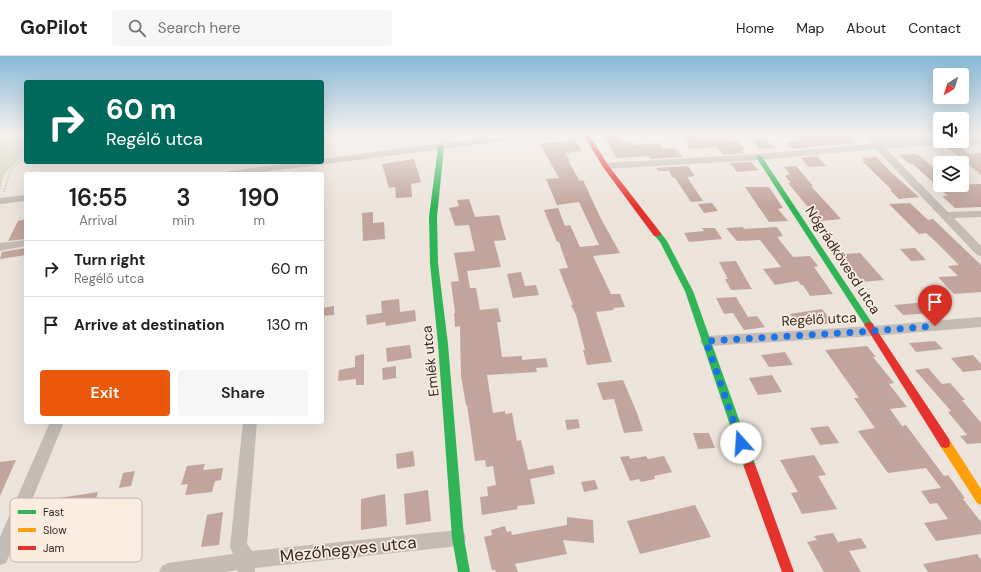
<!DOCTYPE html>
<meta charset="utf-8">
<style>
body{margin:0;font-family:"DM Sans",sans-serif;background:#f6f6f6;color:#202124;height:100vh;display:flex;flex-direction:column;font-size:15px;white-space:nowrap}
*{box-sizing:border-box;margin:0}
p{font-size:13px;color:#757577}
.icon{flex:none;width:22px;height:22px;fill:none;stroke:currentColor;stroke-width:2;stroke-linecap:round;stroke-linejoin:round}
.map{position:relative;flex:1;overflow:hidden}
.side{position:absolute;left:24px;top:116px;width:300px;height:252px;display:flex;flex-direction:column;background:#fff;border-radius:4px;box-shadow:0 4px 16px #0002}
.side>*{flex:none}
.guide{position:absolute;left:24px;top:24px;width:300px;height:84px;border-radius:4px;box-shadow:0 4px 16px #0002;background:#00695c;color:#fff;overflow:hidden}
.needle{width:26px;rotate:218deg}
.fabs{position:absolute;left:933px;top:12px;display:grid;gap:8px}
.fabs a{display:grid;place-items:center;width:36px;height:36px;border-radius:4px;background:#fff;box-shadow:0 4px 16px #0002;font-size:20px}
.pin{position:absolute;display:grid;place-items:center;width:34px;height:34px;color:#fff;margin:-41px -17px;border-radius:50% 50% 50% 0;rotate:-45deg;box-shadow:0 0 4px #0007}
.pin .icon{rotate:45deg}
.me{position:absolute;width:44px;margin:-22px;rotate:341deg;stroke-linejoin:round;filter:drop-shadow(0 0 3px #0008)}
.turn{display:flex;align-items:center;gap:14px;height:84px;padding:0 16px;font-size:18px}
.turn .icon{width:52px;height:52px;stroke-width:2.5}
.turn b{display:block;font-size:28px;line-height:34px}
.eta{display:flex;justify-content:space-evenly;align-items:center;height:68px;text-align:center}
.eta b{font-size:24px;font-weight:600;line-height:28px}
.cta{display:flex;gap:8px;margin-top:auto;padding:8px 16px}
.cta a{flex:1;height:46px;border-radius:4px;background:#ea580c;color:#fff;font-size:16px;font-weight:600;line-height:46px;text-align:center}
.cta a+a{background:#f6f6f6;color:#202124}
ul{padding:0;list-style:none}
li{display:flex;align-items:center;gap:12px;height:56px;padding:0 16px;border-top:1px solid #e0e0e0}
li div{flex:1}
li b{display:block;font-size:15px}
li em{font-style:normal}
header{display:flex;align-items:center;gap:24px;box-sizing:border-box;height:56px;padding:0 20px;background:#fff;border-bottom:1px solid #e0e0e0}
header strong{font-size:19px}
nav{display:flex;gap:22px;margin-inline-start:auto;font-size:14px}
.search{width:280px;height:36px;background:#f6f6f6;display:flex;align-items:center;gap:10px;box-sizing:border-box;padding:0 14px;border-radius:4px;color:#757577;font-size:15px}
.map>svg:first-child{display:block}
.green{fill:#ced1b3}
.building{fill:#c1a49b}
.lines{fill:none;stroke-linecap:round;stroke-linejoin:round}
.path{stroke:#bdb3ad;stroke-width:1.5;stroke-dasharray:1.5 1.5;stroke-linecap:butt}
.street{fill:#c4bbb5;fill-rule:evenodd}
.fast{fill:#30b455;fill-rule:evenodd}
.slow{fill:#ff9f0a;fill-rule:evenodd}
.jam{fill:#e5322d;fill-rule:evenodd}
.route{stroke:#1a73e8;stroke-width:7;stroke-dasharray:0 12.6}
.labels{text-anchor:middle;stroke-width:3.5;stroke-linejoin:round;paint-order:stroke}
.street-label{font-size:14px;fill:#342824;stroke:#faede0}
.near-street-label{font-size:17px;fill:#342824;stroke:#faede0}
.key{fill:#faede0;stroke:#bfb2a8;stroke-width:1}
.key-label{font-size:11px;fill:#342824}
</style>
<header>
<strong>GoPilot</strong>
<div class="search"><svg class="icon" aria-label="search" viewBox="0 0 24 24"><circle cx="10" cy="10" r="6"/><path d="M15 15l6 6"/></svg>Search here</div>
<nav><a>Home</a><a>Map</a><a>About</a><a>Contact</a></nav>
</header>
<div class="map">
<svg width="981" height="516" viewBox="0 0 981 516">
<rect width="100%" height="100%" fill="#ece3db"/>
<g class="green">
<polygon points="12,78 26,78 26,97 4,118 0,134 0,88"/>
<polygon points="866,78 940,78 940,85 962,85 962,78 981,78 981,85 878,90"/>
</g>
<g class="building">
<polygon points="617,78 622,86 632,85 634,89 659,87 663,93 675,92 682,101 651,103 649,100 616,102 604,79"/>
<polygon points="796,78 847,78 856,87 808,91"/>
<polygon points="699,79 701,83 726,81 729,85 738,84 745,94 741,94 744,97 724,99 716,91 690,93 681,81"/>
<polygon points="766,83 774,92 759,93 752,84"/>
<polygon points="575,84 582,95 565,97 570,105 568,105 580,125 583,124 600,161 620,197 593,200 611,238 620,238 625,251 613,252 614,254 596,256 612,306 587,309 583,294 585,294 576,259 571,249 573,249 559,213 568,212 559,186 557,186 544,154 558,152 565,170 570,169 580,191 599,189 579,146 557,149 546,123 559,122 540,88"/>
<polygon points="802,84 809,92 793,93 786,86"/>
<polygon points="960,90 969,98 981,97 981,119 947,91"/>
<polygon points="914,98 919,99 940,117 940,129 981,128 981,151 955,152 942,140 948,140 913,108 910,108 899,99"/>
<polygon points="817,100 826,110 809,111 801,102"/>
<polygon points="876,101 893,118 919,141 899,143 890,134 892,134 862,105 865,105 862,102"/>
<polygon points="414,103 421,126 411,128 412,141 396,142 395,131 389,132 382,108"/>
<polygon points="751,106 758,114 737,116 730,107"/>
<polygon points="688,110 695,120 687,121 703,145 691,146 675,122 673,122 669,115 658,115 656,112"/>
<polygon points="796,110 813,130 811,130 841,163 821,165 809,150 807,150 788,127 791,127 785,120 790,118 784,111"/>
<polygon points="745,131 769,131 783,152 778,153 788,165 769,166"/>
<polygon points="469,143 475,161 499,159 506,184 494,185 501,211 467,215 470,232 476,232 480,254 498,252 501,266 497,266 502,301 522,300 522,304 546,302 548,311 536,312 537,316 487,319 493,357 505,355 505,358 512,357 517,385 521,384 528,414 553,409 555,418 530,423 535,448 517,450 518,453 482,459 480,441 488,440 487,431 496,429 493,410 486,411 485,404 475,405 467,349 466,349 461,320 460,270 455,271 454,257 455,257 451,226 459,225 454,197 475,195 469,169 455,170 449,152 459,150 457,144"/>
<polygon points="712,147 718,155 704,157 698,148"/>
<polygon points="910,147 928,164 933,163 981,209 981,236 954,238 938,221 958,220 948,210 959,209 934,184 926,177 919,178 889,148"/>
<polygon points="373,156 373,167 384,166 385,183 363,185 362,157"/>
<polygon points="26,163 26,183 8,185 18,165"/>
<polygon points="743,171 744,173 777,171 783,180 777,181 793,201 810,200 818,210 814,211 833,238 810,240 803,229 801,229 798,225 775,229 763,213 781,211 760,184 737,185 726,172"/>
<polygon points="702,172 715,172 722,183 689,186 684,177 704,175"/>
<polygon points="26,192 26,199 0,203 2,196"/>
<polygon points="915,192 926,204 911,205 900,193"/>
<polygon points="860,197 884,224 862,226 843,200 847,200 845,198"/>
<polygon points="736,205 742,216 752,233 731,234 725,223 728,223 719,206"/>
<polygon points="521,216 525,230 536,229 539,239 513,242 507,218"/>
<polygon points="736,241 748,261 757,260 765,271 744,274 733,257 724,258 716,242"/>
<polygon points="399,243 400,256 415,254 416,265 386,270 385,266 367,269 366,259 382,257 381,245"/>
<polygon points="927,246 937,257 903,259 894,249"/>
<polygon points="334,250 334,259 322,260 322,252"/>
<polygon points="822,253 833,267 818,269 815,264 796,267 790,258"/>
<polygon points="935,285 943,293 916,296 909,287"/>
<polygon points="410,289 412,302 387,306 386,292"/>
<polygon points="867,290 876,301 873,301 894,327 889,328 907,351 890,353 902,370 906,369 944,420 948,419 965,442 963,443 981,466 981,478 936,485 924,467 948,463 937,447 930,448 921,435 941,432 926,412 888,417 858,375 875,372 854,342 859,342 825,294"/>
<polygon points="785,296 793,309 769,311 761,299"/>
<polygon points="364,298 364,329 356,329 356,323 338,325 339,314 355,311 355,300"/>
<polygon points="973,299 981,308 981,314 963,316 951,302"/>
<polygon points="396,310 396,322 383,324 382,312"/>
<polygon points="928,312 942,328 950,327 965,344 962,344 981,367 981,387 967,388 960,380 967,379 948,356 951,355 915,314"/>
<polygon points="772,319 782,336 758,339 749,322"/>
<polygon points="623,324 637,357 643,375 624,377 614,343 603,344 597,327"/>
<polygon points="578,363 580,372 567,374 565,364"/>
<polygon points="828,370 839,387 820,389 810,372"/>
<polygon points="693,377 709,377 715,392 698,393"/>
<polygon points="413,395 415,410 397,413 396,398"/>
<polygon points="814,399 826,419 818,420 837,453 802,458 791,437 798,436 780,404"/>
<polygon points="629,400 630,403 646,400 648,403 664,400 672,416 654,420 655,423 641,426 639,423 630,425 620,401"/>
<polygon points="16,404 0,440 0,406"/>
<polygon points="205,408 203,414 223,412 221,424 215,425 212,436 185,439 188,428 181,429 187,410"/>
<polygon points="135,415 131,430 119,432 123,417"/>
<polygon points="595,424 598,433 584,436 581,426"/>
<polygon points="428,434 431,465 406,469 404,438"/>
<polygon points="98,436 90,461 41,469 53,443"/>
<polygon points="385,438 387,470 361,474 361,443"/>
<polygon points="695,449 711,481 640,498 627,465"/>
<polygon points="223,456 219,489 201,491 207,459"/>
<polygon points="567,461 593,464 594,487 563,484 567,498 515,508 518,516 496,516 495,514 492,514 484,481 492,479 491,474 505,470 507,476 511,475 512,479 567,469"/>
<polygon points="833,477 838,486 861,482 867,492 849,495 861,516 824,516 807,486 817,484 814,480"/>
<polygon points="977,498 981,504 981,516 928,516 923,508"/>
</g>
<g class="lines">
<polyline class="path" points="4,136 10,115 26,100"/>
<g class="street">
<polygon points="514,78 541,78 537,81 249,118 224,118 229,115 299,106 322,106 322,103"/>
<polygon points="862,78 871,78 880,87 962,85 962,83 981,82 981,88 885,92 948,156 981,155 981,161 954,162 981,190 981,200 977,199 876,93 759,104 605,113 601,110 605,107 759,98 871,88"/>
<polygon points="26,139 26,145 0,148 0,142"/>
<polygon points="26,184 26,190 0,195 0,187"/>
<polygon points="981,261 981,271 873,280 706,290 702,288 700,285 702,282 706,280 873,270"/>
<polygon points="50,366 64,366 6,507 0,509 0,481"/>
<polygon points="243,366 257,366 247,488 252,495 458,474 464,476 466,482 464,488 458,490 255,512 255,516 237,516 238,514 225,516 159,516 162,510 168,507 233,498 230,491"/>
</g>
<g class="fast">
<polygon points="441,89 444,91 437,161 438,207 448,288 464,482 470,516 458,516 452,482 438,288 430,207 429,161 438,91"/>
<polygon points="759,99 762,101 872,267 874,269 872,271 866,271 756,101"/>
<polygon points="657,175 660,176 667,185 693,235 756,411 754,415 750,416 746,415 744,411 685,235 660,186 653,178"/>
</g>
<polygon class="slow" points="945,382 949,383 981,433 981,449 977,447 941,391 940,387 941,383"/>
<g class="jam">
<polygon points="583,78 589,78 608,109 660,176 661,178 660,180 654,180 603,111"/>
<polygon points="869,266 872,267 949,383 950,387 949,391 945,392 941,391 866,271 864,269 866,267"/>
<polygon points="750,406 754,407 756,411 794,516 782,516 744,411 746,407"/>
</g>
</g>
<linearGradient id="sky" x2="0" y2="1"><stop stop-color="#87b9d7"/><stop offset="0.52" stop-color="#f6f2ef"/><stop offset="1" stop-color="#f6f2ef" stop-opacity="0"/></linearGradient>
<rect width="981" height="151" fill="url(#sky)"/>
<g class="lines">
<polyline class="route" points="741,387 706,285 873,275 935,270"/>
</g>
<g class="labels">
<g class="street-label">
<text transform="translate(843 204) rotate(57)" y="5">Nógrádkövesd utca</text>
<text transform="translate(819 263) rotate(-3)" y="5">Regélő utca</text>
<text transform="translate(430 305) rotate(-96)" y="5">Emlék utca</text>
</g>
<g class="near-street-label">
<text transform="translate(348 493) rotate(-6)" y="6">Mezőhegyes utca</text>
</g>
</g>
<rect x="10" y="442" width="132" height="64" rx="6" class="key"/>
<rect x="18" y="454" width="18" height="4" fill="#30b455"/>
<rect x="18" y="472" width="18" height="4" fill="#ff9f0a"/>
<rect x="18" y="490" width="18" height="4" fill="#e5322d"/>
<g class="key-label">
<text x="43" y="460">Fast</text>
<text x="43" y="478">Slow</text>
<text x="43" y="496">Jam</text>
</g>
</svg>
<div class="fabs">
<a><svg class="needle" viewBox="-14 -14 28 28"><path d="M0-13l5 13h-10z" fill="#e53935"/><path d="M0 13l5-13h-10z" fill="#757577"/></svg></a>
<a><svg class="icon" aria-label="sound" viewBox="0 0 24 24"><path d="M4 9h4l5-4v14l-5-4H4zM17 9q2 3 0 6"/></svg></a>
<a><svg class="icon" aria-label="layers" viewBox="0 0 24 24"><path d="M12 4l9 5-9 5-9-5zM3 14l9 5 9-5"/></svg></a>
</div>
<div class="pin" style="left:935px;top:270px;background:#d93025"><svg class="icon" aria-label="arrive" viewBox="0 0 24 24"><path d="M6 21V4h12l-3 4 3 4H6"/></svg></div>
<svg class="me" style="left:741px;top:387px" viewBox="-20 -20 40 40"><circle r="19" fill="#fff"/><path d="M0-13L10 11 0 6-10 11z" fill="#1a73e8"/></svg>
<div class="guide">
<div class="turn"><svg class="icon" aria-label="right" viewBox="0 0 24 24"><path d="M7 20v-9h11M14 6l5 5-5 5"/></svg><div><b>60 m</b>Regélő utca</div></div>
</div>
<section class="side">
<div class="eta">
<div><b>16:55</b><p>Arrival</p></div>
<div><b>3</b><p>min</p></div>
<div><b>190</b><p>m</p></div>
</div>
<ul>
<li><svg class="icon" aria-label="right" viewBox="0 0 24 24"><path d="M7 20v-9h11M14 6l5 5-5 5"/></svg><div><b>Turn right</b><p>Regélő utca</p></div><em>60 m</em></li>
<li><svg class="icon" aria-label="arrive" viewBox="0 0 24 24"><path d="M6 21V4h12l-3 4 3 4H6"/></svg><div><b>Arrive at destination</b></div><em>130 m</em></li>
</ul>
<div class="cta"><a>Exit</a><a>Share</a></div>
</section>
</div>
